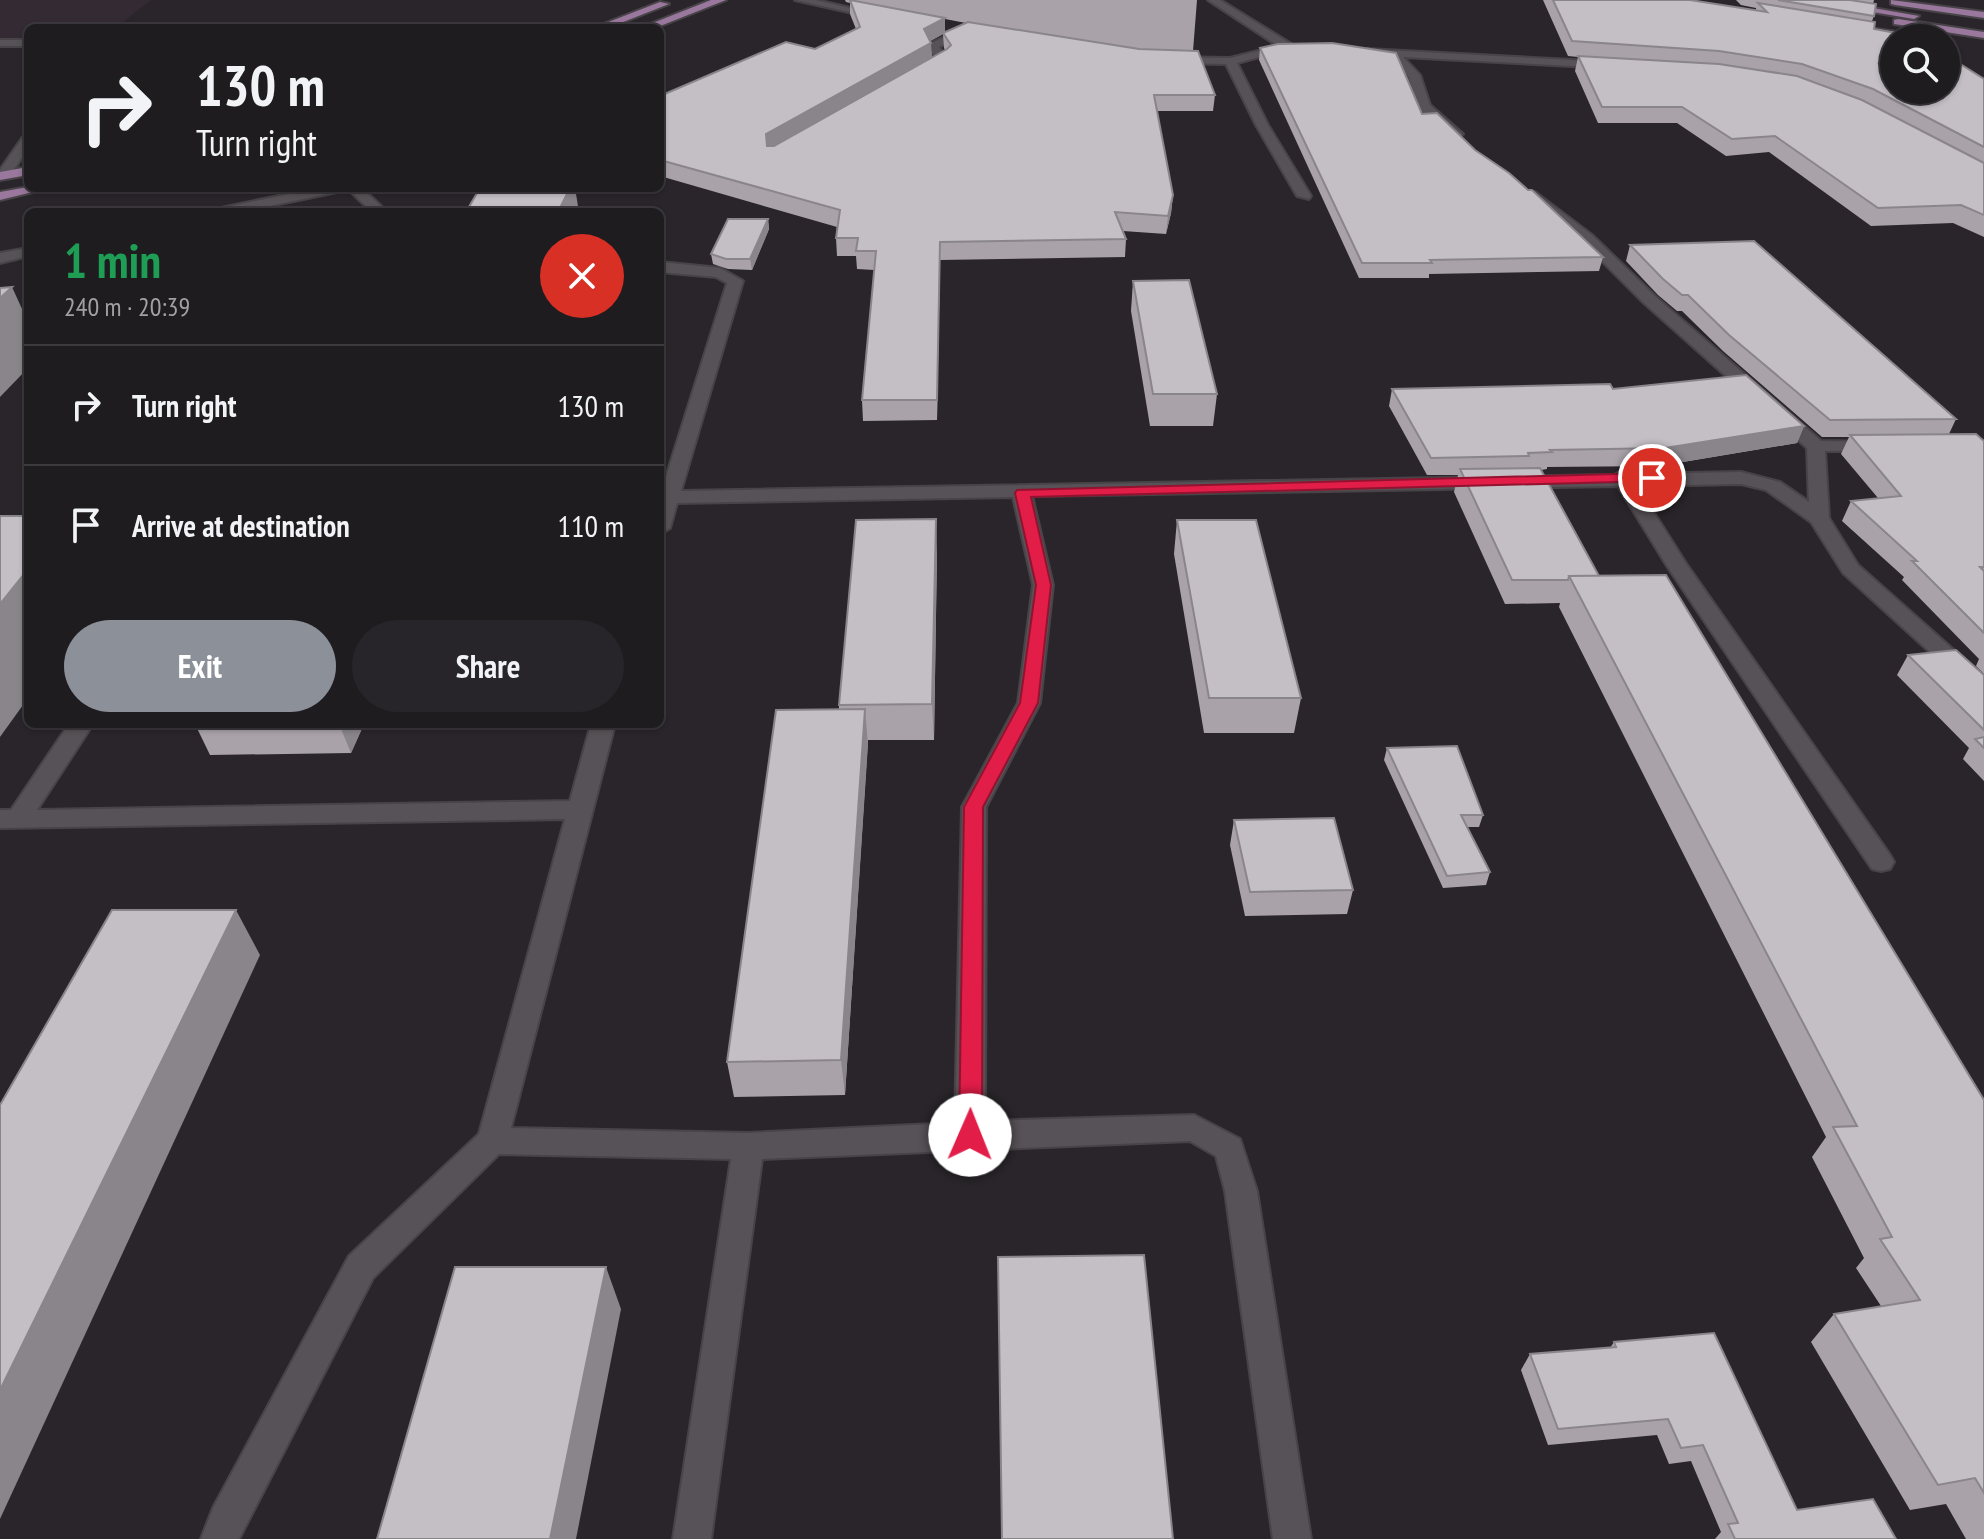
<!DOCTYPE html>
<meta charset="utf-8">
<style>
body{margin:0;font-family:"PT Sans Narrow",sans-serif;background:#272529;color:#f1f3f6;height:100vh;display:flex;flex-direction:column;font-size:30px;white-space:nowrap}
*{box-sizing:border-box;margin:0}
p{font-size:26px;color:#a1a1a5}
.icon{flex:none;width:44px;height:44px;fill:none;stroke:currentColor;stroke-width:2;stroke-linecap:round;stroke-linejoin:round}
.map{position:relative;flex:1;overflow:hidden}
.drawer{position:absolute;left:24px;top:208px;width:640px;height:520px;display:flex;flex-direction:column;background:#1f1c20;border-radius:12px;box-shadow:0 2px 6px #0004,0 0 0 2px #3c3a3e}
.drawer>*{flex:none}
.guide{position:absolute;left:24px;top:24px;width:640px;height:168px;border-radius:12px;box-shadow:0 2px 6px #0004,0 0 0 2px #3c3a3e;background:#1f1c20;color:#f1f3f6;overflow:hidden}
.controls{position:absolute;left:1880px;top:24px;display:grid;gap:16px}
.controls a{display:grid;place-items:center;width:80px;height:80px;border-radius:50%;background:#1f1c20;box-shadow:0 2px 6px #0004,0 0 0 2px #3c3a3e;font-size:40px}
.pin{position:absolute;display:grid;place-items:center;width:68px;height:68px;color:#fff;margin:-34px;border:4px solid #fff;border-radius:50%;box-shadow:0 2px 8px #0007}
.me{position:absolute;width:88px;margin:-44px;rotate:1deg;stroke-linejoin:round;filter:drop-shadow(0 0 6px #0008)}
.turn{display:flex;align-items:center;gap:28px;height:168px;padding:0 40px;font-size:36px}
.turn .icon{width:104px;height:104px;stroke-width:2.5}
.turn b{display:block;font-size:56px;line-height:68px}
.round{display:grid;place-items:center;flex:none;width:84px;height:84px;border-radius:42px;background:#272529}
.summary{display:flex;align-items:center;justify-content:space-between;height:136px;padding:0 40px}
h1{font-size:48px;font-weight:600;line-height:60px;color:#1e9e55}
.cta{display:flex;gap:16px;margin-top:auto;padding:16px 40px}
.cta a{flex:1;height:92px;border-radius:48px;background:#8c9099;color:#fff;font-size:32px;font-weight:600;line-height:92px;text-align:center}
.cta a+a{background:#272529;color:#f1f3f6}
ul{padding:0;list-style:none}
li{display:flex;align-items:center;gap:24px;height:120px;padding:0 40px;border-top:2px solid #3c3a3e}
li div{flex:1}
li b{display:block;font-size:30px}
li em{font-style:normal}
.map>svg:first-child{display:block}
.built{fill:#332a34}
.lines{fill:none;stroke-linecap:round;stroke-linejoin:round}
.minor-casing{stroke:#474347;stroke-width:4}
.major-casing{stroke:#474347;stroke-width:4}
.minor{fill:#575257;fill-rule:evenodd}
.major{fill:#9a779d;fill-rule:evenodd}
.wall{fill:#a9a3a9;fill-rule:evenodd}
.shaded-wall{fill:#89858a}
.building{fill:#c4bec5;stroke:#89858a;stroke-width:2}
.route{fill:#e11d48;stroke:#92132f;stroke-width:2}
</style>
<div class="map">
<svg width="1984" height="1539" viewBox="0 0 1984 1539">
<rect width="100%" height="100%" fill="#29252a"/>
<polygon class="built" points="0,0 151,0 115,28 28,28 28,38 0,38"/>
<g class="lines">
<g class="minor-casing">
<g id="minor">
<polygon points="795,0 816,0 885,16 880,19"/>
<polygon points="1208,0 1220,0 1296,47 1237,63 1268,125 1311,196 1309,199 1297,196 1256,125 1226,64 1169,63 1163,60 1169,57 1230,58 1278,46"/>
<polygon points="962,29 972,31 939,47 948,60 946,62 926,74 918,74 918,70 936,59 927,46 929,44"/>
<rect x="0" y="40" width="28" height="6"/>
<polygon points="1367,49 1610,62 1616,65 1610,68 1403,57 1420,75 1430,105 1463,134 1457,138 1420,110 1408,76 1389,57 1363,54 1361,52"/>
<polygon points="28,136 28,149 8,178 0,178 0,170 23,137"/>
<polygon points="317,188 344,188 337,192 241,212 214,212 221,208"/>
<polygon points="347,188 362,188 387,212 372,212"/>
<polygon points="1535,192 1592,235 1656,297 1821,441 1883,442 1886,446 1877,451 1825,451 1829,518 1858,565 1984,677 1984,696 1976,694 1843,573 1811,522 1766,490 1741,484 1637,486 1687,565 1890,855 1894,862 1890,869 1881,871 1872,869 1667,566 1618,486 1032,496 1053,585 1040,703 986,807 985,1121 1194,1115 1240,1139 1257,1191 1311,1539 1273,1539 1225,1191 1216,1156 1190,1141 762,1159 711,1539 673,1539 731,1159 499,1154 373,1278 239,1539 201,1539 213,1508 349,1256 479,1134 565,819 0,828 0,810 11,810 69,724 93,724 37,810 570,801 591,724 615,724 511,1128 748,1133 955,1123 962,807 1018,703 1033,585 1013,497 677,503 670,528 660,534 660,496 727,283 716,277 660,272 660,262 720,268 743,281 681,491 1614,475 1622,471 1630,474 1741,472 1780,482 1809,502 1807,448 1644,303 1582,241 1530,199 1530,193"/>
<polygon points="28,248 28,256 0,263 0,253"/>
</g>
</g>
<g class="major-casing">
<g id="major">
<polygon points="711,0 726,0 655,28 640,28"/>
<polygon points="1801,0 1827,0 1919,16 1914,19"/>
<polygon points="1891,0 1984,12 1984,18 1895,5 1891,4"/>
<polygon points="660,2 669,4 608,28 593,28"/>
<polygon points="1898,19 1984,32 1984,38 1894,24 1894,20"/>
<polygon points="1863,27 1916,35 1922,38 1894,38 1859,32 1859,28"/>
<polygon points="28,167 28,175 0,180 0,172"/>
<polygon points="28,187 49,188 0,200 0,192"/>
</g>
</g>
<use href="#minor" class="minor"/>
<use href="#major" class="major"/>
</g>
<g class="wall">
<path d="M845,0H1197L1193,51L1215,95L1213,111H1157L1173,195L1171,213L1166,234L1123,231L1126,239L1125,257L940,260L937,420L863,421L862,400L874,270L857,269L856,256H837L836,238L837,227L660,176V96L815,49L856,29L850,14V3L846,2ZM945,19L966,23L945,32ZM943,34L944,48L945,50L932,58L930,41Z"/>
<polygon points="1543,0 1690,0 1756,10 1756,8 1741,5 1736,0 1874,0 1873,4 1874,16 1872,21 1874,29 1890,48 1882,63 1984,79 1984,237 1953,223 1871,226 1769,152 1726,156 1677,123 1598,123 1575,71 1578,57 1568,56"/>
<polygon points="1260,48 1422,114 1475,150 1603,257 1599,271 1429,274 1429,278 1359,278 1259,60"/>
<polygon points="768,219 769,229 752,270 728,269 713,264 711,254"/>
<polygon points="1630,245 1956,419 1949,434 1984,441 1984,674 1976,666 1979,659 1902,580 1904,577 1842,521 1851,501 1878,498 1841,454 1849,437 1822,437 1723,351 1682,311 1677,311 1658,295 1626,261"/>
<polygon points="1133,281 1217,394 1213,426 1150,426 1131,311"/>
<polygon points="1392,389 1613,389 1804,426 1797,443 1659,466 1547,467 1547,469 1541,470 1599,576 1984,1100 1984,1539 1966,1539 1946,1504 1910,1510 1811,1342 1834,1314 1881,1306 1856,1268 1864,1258 1812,1157 1826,1137 1559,607 1560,603 1505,604 1454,492 1458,475 1427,475 1389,406"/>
<polygon points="1177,520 1301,698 1294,733 1204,733 1174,554"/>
<polygon points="937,553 934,740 868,740 845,1095 734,1097 727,1062 839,710 839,705"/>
<polygon points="1908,655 1984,675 1984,781 1963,759 1969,748 1897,675"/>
<polygon points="195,724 364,724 351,753 210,755"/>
<polygon points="1387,748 1483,815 1479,827 1467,827 1490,872 1486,885 1443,888 1384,760"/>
<polygon points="1234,820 1353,890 1347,914 1245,916 1230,845"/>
<polygon points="1614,1342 1797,1510 1896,1539 1715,1539 1721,1532 1691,1461 1669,1464 1657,1435 1548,1445 1521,1370 1530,1354 1610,1348"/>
</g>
<g class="shaded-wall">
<polygon points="945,18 945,33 925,44 924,29"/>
<polygon points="1896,33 1890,48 1873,78 1879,63"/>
<polygon points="931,43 932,58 768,151 766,134"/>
<polygon points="570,188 575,188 579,212 558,212"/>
<polygon points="1173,195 1171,213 1166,234 1168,216"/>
<polygon points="768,219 769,229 752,270 750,259"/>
<polygon points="940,242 940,260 937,420 937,400"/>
<polygon points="12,287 28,322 28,368 0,397 0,298"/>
<polygon points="1804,426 1797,443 1659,466 1665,448"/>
<polygon points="936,519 937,553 934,740 932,704"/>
<polygon points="28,569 28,698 0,737 0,604"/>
<polygon points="865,709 868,745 845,1095 841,1060"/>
<polygon points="339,724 364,724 351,753"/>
<polygon points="236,910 260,955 0,1519 0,1390"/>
<polygon points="606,1267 621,1309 576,1539 550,1539"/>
</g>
<g class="building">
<polygon points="850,0 945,18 924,29 931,43 766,134 767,146 774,146 947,49 951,45 943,33 968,22 1139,49 1198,51 1215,95 1154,95 1173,195 1168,216 1115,212 1126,239 940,242 937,400 862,400 876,251 856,251 858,238 836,238 840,210 660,160 660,96 786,42 815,49 860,27"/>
<polygon points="1553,0 1690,0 1767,12 1758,3 1875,22 1874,29 1896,33 1879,63 1894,62 1894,90 1946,90 1946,62 1957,62 1984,79 1984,147 1873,89 1802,64 1719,51 1572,41"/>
<polygon points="1778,0 1850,0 1876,4 1874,16"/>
<polygon points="1332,43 1396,53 1422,114 1437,113 1475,150 1509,173 1528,190 1532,190 1603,257 1430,260 1432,263 1362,263 1260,48 1278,44"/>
<polygon points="1578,56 1719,64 1797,76 1862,100 1984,163 1984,215 1961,205 1878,208 1775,136 1732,139 1682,107 1602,107"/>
<polygon points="480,188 570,188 558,212 466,212"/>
<polygon points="728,219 768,219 750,259 726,259 711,254"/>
<polygon points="1754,241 1956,419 1830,420 1729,335 1688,295 1682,295 1663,279 1630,245"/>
<polygon points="1189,280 1217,394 1153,394 1133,281"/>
<polygon points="12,287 0,298 0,288"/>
<polygon points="1746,375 1804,426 1665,448 1550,450 1552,452 1528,453 1529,456 1431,458 1392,389 1610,384 1613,389"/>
<polygon points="1976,434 1984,441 1984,567 1980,567 1984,571 1984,633 1912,561 1917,561 1851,501 1901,496 1850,435"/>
<polygon points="1540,468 1599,576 1569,576 1568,580 1512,580 1460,469"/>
<polygon points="0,516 28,516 28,569 0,604"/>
<polygon points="936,519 932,704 839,705 856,520"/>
<polygon points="1177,520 1256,520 1301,698 1209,698"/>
<polygon points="1666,575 1984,1100 1984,1493 1975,1478 1938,1485 1834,1314 1920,1300 1880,1239 1892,1237 1833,1127 1857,1126 1569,576"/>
<polygon points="1956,650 1984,675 1984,730 1908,655"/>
<polygon points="865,709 841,1060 727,1062 776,710"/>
<polygon points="1984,737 1984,748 1975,739"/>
<polygon points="1457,746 1483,815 1461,815 1490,872 1447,876 1387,748"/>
<polygon points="1334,818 1353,890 1250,892 1234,820"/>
<polygon points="112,910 236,910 0,1390 0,1105"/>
<polygon points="1144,1255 1173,1539 1002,1539 998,1257"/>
<polygon points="455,1267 606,1267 550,1539 377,1539"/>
<polygon points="1714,1333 1797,1510 1873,1499 1896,1539 1735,1539 1728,1524 1738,1523 1703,1445 1681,1448 1668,1419 1558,1429 1530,1354 1616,1347 1614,1342"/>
</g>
<polygon class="route" points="1652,473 1659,478 1657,481 1031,497 1051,585 1038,703 983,807 982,1135 979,1142 970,1145 962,1142 959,1135 964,807 1020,703 1036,585 1015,493 1017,490"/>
</svg>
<div class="controls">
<a><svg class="icon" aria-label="search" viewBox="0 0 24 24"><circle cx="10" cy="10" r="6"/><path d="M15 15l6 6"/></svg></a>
</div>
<div class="pin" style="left:1652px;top:478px;background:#d93025"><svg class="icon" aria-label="arrive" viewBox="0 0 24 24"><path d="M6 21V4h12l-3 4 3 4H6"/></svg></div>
<svg class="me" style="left:970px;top:1135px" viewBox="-20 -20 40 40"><circle r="19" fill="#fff"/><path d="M0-13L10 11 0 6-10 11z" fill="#e11d48"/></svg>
<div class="guide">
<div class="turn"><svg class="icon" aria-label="right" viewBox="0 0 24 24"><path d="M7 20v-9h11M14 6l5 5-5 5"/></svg><div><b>130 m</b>Turn right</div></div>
</div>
<section class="drawer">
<div class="summary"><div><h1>1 min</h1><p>240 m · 20:39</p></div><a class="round" style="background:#d93025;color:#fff"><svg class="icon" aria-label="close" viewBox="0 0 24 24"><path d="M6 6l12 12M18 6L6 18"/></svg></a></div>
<ul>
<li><svg class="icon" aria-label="right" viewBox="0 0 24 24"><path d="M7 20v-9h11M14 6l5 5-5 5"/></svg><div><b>Turn right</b></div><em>130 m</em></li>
<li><svg class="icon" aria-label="arrive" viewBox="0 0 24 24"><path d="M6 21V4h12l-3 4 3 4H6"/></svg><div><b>Arrive at destination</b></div><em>110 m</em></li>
</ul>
<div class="cta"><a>Exit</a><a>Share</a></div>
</section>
</div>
